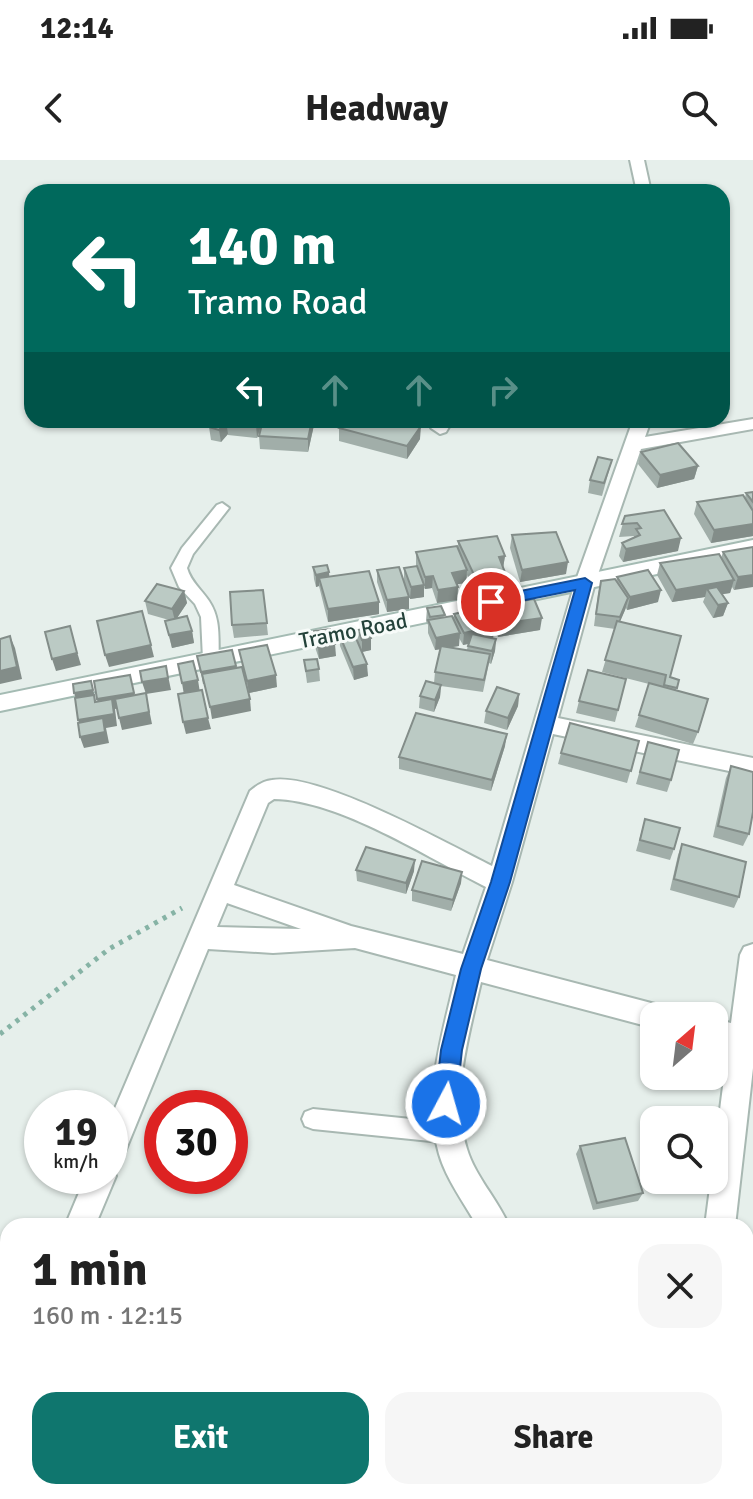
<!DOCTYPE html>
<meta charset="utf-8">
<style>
body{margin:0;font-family:Signika,sans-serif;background:#f6f6f6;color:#222;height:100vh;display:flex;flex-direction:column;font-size:30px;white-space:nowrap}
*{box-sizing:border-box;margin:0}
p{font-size:26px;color:#767676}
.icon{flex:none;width:44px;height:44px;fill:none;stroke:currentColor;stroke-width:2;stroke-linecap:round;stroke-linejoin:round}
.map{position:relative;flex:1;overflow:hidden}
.drawer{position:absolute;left:0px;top:1058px;width:754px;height:282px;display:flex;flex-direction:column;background:#fff;border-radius:24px 24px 0 0;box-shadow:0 2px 6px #0004}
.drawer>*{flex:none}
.top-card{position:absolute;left:24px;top:24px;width:706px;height:244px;border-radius:24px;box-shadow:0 2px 6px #0004;background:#00695c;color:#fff;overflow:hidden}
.needle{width:52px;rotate:28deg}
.tools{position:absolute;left:640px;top:842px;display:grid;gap:16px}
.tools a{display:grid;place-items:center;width:88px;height:88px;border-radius:16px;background:#fff;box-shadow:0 2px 6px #0004;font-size:40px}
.speed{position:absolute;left:24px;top:930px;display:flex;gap:16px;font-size:40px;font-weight:700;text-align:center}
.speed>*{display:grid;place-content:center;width:104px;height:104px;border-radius:50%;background:#fff;box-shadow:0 2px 6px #0004;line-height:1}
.speed small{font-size:20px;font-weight:400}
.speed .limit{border:12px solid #d22;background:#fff;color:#111}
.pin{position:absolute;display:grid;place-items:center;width:68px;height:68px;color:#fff;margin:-34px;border:4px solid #fff;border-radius:50%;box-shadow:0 2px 8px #0007}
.me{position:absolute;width:88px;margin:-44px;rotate:6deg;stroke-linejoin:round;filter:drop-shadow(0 0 6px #0008)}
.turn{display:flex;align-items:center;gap:28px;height:168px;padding:0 32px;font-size:36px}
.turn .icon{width:104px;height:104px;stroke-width:2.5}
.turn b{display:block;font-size:56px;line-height:68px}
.lanes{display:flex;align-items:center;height:76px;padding:0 32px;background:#0003;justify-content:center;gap:40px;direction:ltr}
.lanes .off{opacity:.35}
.round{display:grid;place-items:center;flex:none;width:84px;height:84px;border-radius:24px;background:#f6f6f6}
.overview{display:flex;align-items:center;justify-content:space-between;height:136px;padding:0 32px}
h1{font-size:48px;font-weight:700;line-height:60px}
.action{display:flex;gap:16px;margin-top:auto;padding:16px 32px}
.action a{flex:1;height:92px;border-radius:24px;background:#0f766e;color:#fff;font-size:32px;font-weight:700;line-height:92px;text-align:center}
.action a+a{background:#f6f6f6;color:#222}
.status{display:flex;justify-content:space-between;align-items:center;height:56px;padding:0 40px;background:#fff;direction:ltr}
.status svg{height:22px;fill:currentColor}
header{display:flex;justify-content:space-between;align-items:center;height:104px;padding:0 32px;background:#fff;font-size:36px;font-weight:700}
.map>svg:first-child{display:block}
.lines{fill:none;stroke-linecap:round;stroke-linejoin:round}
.lane-casing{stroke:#a8b8b2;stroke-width:4}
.street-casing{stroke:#a8b8b2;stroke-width:4}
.secondary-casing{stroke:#a4bbb3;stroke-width:4}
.path{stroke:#86b3a5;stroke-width:5;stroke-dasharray:4 6;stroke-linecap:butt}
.lane{fill:#fff;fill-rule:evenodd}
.street{fill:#fff;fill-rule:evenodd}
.secondary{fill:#fff;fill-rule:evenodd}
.wall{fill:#a1aea9;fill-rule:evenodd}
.shaded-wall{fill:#838d89}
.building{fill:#bbcac4;stroke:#838d89;stroke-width:2}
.route{fill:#1a73e8;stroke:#114b97;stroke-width:2}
.labels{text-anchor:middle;stroke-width:6;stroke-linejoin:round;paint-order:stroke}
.street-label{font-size:22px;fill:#24423a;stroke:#f7fbf9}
</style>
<div class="status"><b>12:14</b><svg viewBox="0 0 49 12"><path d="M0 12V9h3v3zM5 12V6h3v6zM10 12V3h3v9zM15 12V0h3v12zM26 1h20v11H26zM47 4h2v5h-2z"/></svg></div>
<header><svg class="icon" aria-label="back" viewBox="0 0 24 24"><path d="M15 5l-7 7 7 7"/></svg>Headway<svg class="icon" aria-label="search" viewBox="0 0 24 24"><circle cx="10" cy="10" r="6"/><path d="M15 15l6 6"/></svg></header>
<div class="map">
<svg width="753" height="1339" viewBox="0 0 753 1339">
<rect width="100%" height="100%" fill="#e6efeb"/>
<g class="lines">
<g class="lane-casing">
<g id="lane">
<path d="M222,343L229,348L193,394L187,408C191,422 201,429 209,441C221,459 218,478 219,499L211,505L203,499L201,457L195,444L179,427L171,408L182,388L217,345Z"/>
<polygon points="313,949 450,963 458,966 461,973 458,980 450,983 313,969 305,966 302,959 305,952"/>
<polygon points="8,1221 8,1258 0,1261 0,1224"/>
<polygon points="586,1332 614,1332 611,1339 583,1339"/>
</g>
</g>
<g class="street-casing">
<g id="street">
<polygon points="630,0 644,0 651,32 637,32"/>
<path d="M753,259V269L641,289L595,423L558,558L753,598V616L553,574L512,722L487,800L655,844L664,847L668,856H654V868L481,822C469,875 450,935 467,989C475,1016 498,1040 509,1066H477C465,1044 446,1019 439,994C422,935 443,873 456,815L355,788L273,793L208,789L120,1004L112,1007L116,1016L95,1066H65L86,1016H110V960L250,631C256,626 263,621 272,620C319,612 446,683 492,706L575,423L633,260H651L645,277ZM274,639C339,640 427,697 486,727L463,794L351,766L234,725L268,643ZM227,743L301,769L217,767Z"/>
<polygon points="435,260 453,260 446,272 440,274 431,268"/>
<polygon points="753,784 753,908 735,1066 705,1066 711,1020 714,1020 714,997 728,887 714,883 714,859 731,863 740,795 744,787"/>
<polygon points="746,1267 753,1270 753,1305 746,1302"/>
<polygon points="177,1332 217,1332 220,1339 180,1339"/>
</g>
</g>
<g class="secondary-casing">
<polygon id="secondary" points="753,380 753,394 0,551 0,535"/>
</g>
<polyline class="path" points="0,874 109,789 182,748"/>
<use href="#lane" class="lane"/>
<use href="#street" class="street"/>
<use href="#secondary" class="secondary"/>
</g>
<g class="wall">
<polygon points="314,260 314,265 308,292 260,289 259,276 261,268 257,278 228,275 228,274 221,282 211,280 209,267 226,261"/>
<polygon points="339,268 420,279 407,299 339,281"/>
<polygon points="641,292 698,306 694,319 657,328 638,304"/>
<polygon points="612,300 602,336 588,333 590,320"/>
<polygon points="753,332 753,376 711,383 694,354 697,342 745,338 746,333"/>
<polygon points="664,350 678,391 623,402 619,396 622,383 634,378 634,376 619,377 625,356"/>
<polygon points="512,375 566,414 520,422 510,388"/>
<polygon points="458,381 505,396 503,408 506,415 505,427 475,432 467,415 466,423 457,424 458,427 457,440 437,443 432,428 425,429 424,428 424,437 410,439 404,421 404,408 416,406 416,392 458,387"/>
<polygon points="753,387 734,430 732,427 730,433 722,434 728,443 723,456 713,458 703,442 705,437 672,442 657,415 660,403 721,398 723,392"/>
<polygon points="313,407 330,417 379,454 328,462 319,426 316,427 314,419"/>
<polygon points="377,410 409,449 387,452 377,422"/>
<polygon points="617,417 658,442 627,450 626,448 620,461 670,517 679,520 676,530 698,572 693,584 635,567 649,524 602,512 615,469 594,466 598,434 601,421 616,421"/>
<polygon points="263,430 268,475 234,478 232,465"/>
<polygon points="184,431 187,443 177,458 192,471 194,483 172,488 165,461 169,460 148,454 145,441"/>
<path d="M492,446L540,470L498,477L494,468L493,478L496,479L495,491L491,504L489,503L483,532L441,526L440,537L434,552L419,548L420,536L434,523L435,512L441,489L435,490L428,473V465L426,461L427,448L445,457L454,460V454L491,459ZM459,478L463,485L468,484L467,490L450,487L459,486Z"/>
<polygon points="358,470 371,478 371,490 362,492 368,516 354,520 340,486 339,474 358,482"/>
<polygon points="314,471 336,496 319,499 314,484"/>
<polygon points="239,490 277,527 249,533"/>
<polygon points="304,500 319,509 320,521 307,523"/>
<polygon points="626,519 615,562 576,553 579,541"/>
<polygon points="519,534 518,546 507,570 484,563 486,551"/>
<polygon points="639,581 627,623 558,604 561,593"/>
<polygon points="648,582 671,620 667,632 636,624"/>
<polygon points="505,586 491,631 399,609 399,597"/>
<polygon points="731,606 749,674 743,686 713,677 726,618"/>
<polygon points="645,659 674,689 670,700 636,691"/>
<polygon points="682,684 739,737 734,748 670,730 678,695"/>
<polygon points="356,710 414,711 406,734 357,721"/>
<polygon points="462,712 461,723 451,751 412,741 412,730"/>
<polygon points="580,986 643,1033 638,1041 593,1050 576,994"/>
</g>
<g class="shaded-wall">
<polygon points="258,260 263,260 257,278 256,265"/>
<polygon points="312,260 314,260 314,265 308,292 308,279"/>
<polygon points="226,261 228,274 221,282 219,270"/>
<polygon points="421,266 420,279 407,299 407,286"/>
<polygon points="698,306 694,319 657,328 660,315"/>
<polygon points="753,364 753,376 711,383 714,370"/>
<polygon points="681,378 678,391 623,402 626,389"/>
<polygon points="505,396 503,408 499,397"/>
<polygon points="568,402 566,414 520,422 522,410"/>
<polygon points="467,410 466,423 451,425 452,413"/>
<polygon points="329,412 330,425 319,418 319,426 316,427 316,415"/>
<polygon points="506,415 505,427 475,432 476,419"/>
<polygon points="753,415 753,427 734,430 738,417"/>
<polygon points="433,416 432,428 425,429 425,417"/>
<polygon points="734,420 730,433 711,436 707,429 705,437 672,442 676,430"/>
<polygon points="424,425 424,437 410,439 411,427"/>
<polygon points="458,427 457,440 437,443 438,430"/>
<polygon points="661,430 658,442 627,450 630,437"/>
<polygon points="184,431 187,443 175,461 172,449"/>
<polygon points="409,437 409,449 387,452 387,440"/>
<polygon points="628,438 625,450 617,469 620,457"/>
<polygon points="379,442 379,454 328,462 328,449"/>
<polygon points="728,443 723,456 713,458 718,445"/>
<polygon points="542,458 540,470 498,477 500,464"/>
<polygon points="495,466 493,478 463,485 464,473"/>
<polygon points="192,471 194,483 172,488 169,475"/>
<polygon points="460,473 459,486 435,490 436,478"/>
<polygon points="10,476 15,488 22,519 0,524 0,511"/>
<polygon points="371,478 371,490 362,492 362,480"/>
<polygon points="73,479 81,505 56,511 52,499"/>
<polygon points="496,479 495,491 491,504 492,491"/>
<polygon points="335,484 336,496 319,499 318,487"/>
<polygon points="151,485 154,497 109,507 105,495"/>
<polygon points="367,504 368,516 354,520 353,507"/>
<polygon points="166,506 171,530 146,534 152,564 122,570 119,558 146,534 142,522"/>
<polygon points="236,506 238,518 203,524 201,512"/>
<polygon points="130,515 137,545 115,549 117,566 106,568 109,583 84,588 80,577 82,572 78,560 100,551 97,539"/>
<polygon points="276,515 277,527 249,533 247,521"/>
<polygon points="198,520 200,533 184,535 182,523"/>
<polygon points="91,521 96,542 78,545 74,533"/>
<polygon points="441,525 440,537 434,552 435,540"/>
<polygon points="519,534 518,546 507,570 508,558"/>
<polygon points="250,539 251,551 212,559 210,547"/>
<polygon points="208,558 211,569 186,574 183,562"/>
<polygon points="507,574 505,586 491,631 492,620"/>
<polygon points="415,700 414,711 406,734 406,723"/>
<polygon points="462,712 461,723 451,751 453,740"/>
<polygon points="8,1326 9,1332 4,1339 0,1339"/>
</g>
<g class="building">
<polygon points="214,260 223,260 226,261 219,270 209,267"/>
<polygon points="227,260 258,260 256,265 226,263"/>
<polygon points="263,260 312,260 308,279 259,276"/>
<polygon points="345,260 396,260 421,266 407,286 339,268"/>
<polygon points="678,283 698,306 660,315 641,292"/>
<polygon points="598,297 612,300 604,323 590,320"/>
<polygon points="753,332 753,342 746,333"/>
<polygon points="743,335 753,351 753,364 714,370 697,342"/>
<polygon points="664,350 681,378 626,389 622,383 640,375 636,369 641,368 637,363 622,364 625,356"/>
<polygon points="556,372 568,402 522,410 512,375"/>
<polygon points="497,376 505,396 499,397 506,415 476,419 458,381"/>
<polygon points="457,386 467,410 452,413 458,427 438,430 433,416 425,417 416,392"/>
<polygon points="753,387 753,415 738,417 723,392"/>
<polygon points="719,394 734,420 676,430 660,403"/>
<polygon points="327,405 329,412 316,415 313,407"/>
<polygon points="417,406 424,425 411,427 404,408"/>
<polygon points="399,407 409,437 387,440 377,410"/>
<polygon points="648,410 661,430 630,437 617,417"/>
<polygon points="369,411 379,442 328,449 319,418"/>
<polygon points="615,419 628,438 620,457 596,454 601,421"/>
<polygon points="157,424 184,431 172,449 145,441"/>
<polygon points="717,427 728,443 718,445 707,429"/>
<polygon points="263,430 267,463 232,465 230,432"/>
<polygon points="534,439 542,458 500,464 492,446"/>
<polygon points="441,446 445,455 430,457 427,448"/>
<polygon points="484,447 495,466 464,473 454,454"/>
<polygon points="142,451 151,485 105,495 97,461"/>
<polygon points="187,456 192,471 169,475 165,461"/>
<polygon points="452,456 460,473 436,478 428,460"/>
<polygon points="617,461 681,476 670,517 679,520 677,528 664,525 666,515 605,500"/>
<polygon points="70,466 77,493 52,499 45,472"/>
<polygon points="368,468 371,478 362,480 358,470"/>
<polygon points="330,469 335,484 318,487 314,471"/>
<polygon points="353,471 367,504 353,507 339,474"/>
<polygon points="472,474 496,479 492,491 468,486"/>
<polygon points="10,476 17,507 0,511 0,479"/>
<polygon points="267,485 276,515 247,521 239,490"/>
<polygon points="441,486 490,494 484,520 435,512"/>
<polygon points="232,490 236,506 201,512 197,496"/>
<polygon points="317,499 319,509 306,511 304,500"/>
<polygon points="193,501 198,520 182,523 178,504"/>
<polygon points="166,506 168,518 142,522 140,511"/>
<polygon points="242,507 250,539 210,547 202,514"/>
<polygon points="588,510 626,519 618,550 579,541"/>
<polygon points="130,515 134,533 97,539 94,521"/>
<polygon points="91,521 93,530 74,533 73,524"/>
<polygon points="426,521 441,525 435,540 420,536"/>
<polygon points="649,523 708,539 698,572 639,555"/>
<polygon points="497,527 519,534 508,558 486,551"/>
<polygon points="202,530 208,558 183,562 178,534"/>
<polygon points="146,533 149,552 119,558 115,539"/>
<polygon points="94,535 95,542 112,539 114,554 78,560 75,538"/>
<polygon points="416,553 507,574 492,620 399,597"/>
<polygon points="103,558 105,572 80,577 78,563"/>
<polygon points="570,563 639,581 631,611 561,593"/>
<polygon points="648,582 679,590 671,620 640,612"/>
<polygon points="731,606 753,612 753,652 749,674 718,666"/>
<polygon points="645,659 680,668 674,689 640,680"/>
<polygon points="682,684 746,702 739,737 674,719"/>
<polygon points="366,687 415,700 406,723 356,710"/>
<polygon points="422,701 462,712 453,740 412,730"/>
<polygon points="625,978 643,1033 597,1043 580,986"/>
<polygon points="0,1318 8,1324 0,1338"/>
<polygon points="108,1332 142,1332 151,1339 103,1339"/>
</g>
<polygon class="route" points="585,418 592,423 510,722 481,809 462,890 456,944 453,951 446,954 438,951 435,944 441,890 461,809 491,722 575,430 491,447 483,442 491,437"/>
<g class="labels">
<g class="street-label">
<text transform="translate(353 470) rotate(-11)" y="8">Tramo Road</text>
</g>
</g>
</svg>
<div class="tools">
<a><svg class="needle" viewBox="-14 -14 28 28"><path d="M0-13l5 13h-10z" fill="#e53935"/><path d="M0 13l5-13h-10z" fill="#767676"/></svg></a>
<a><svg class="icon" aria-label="search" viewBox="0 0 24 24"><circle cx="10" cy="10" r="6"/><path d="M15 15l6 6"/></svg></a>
</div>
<div class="speed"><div>19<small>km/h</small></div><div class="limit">30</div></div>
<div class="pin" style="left:491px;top:442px;background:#d93025"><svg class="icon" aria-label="arrive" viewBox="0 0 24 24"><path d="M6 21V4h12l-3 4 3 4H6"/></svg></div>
<svg class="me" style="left:446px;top:944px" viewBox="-20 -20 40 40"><circle r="17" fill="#1a73e8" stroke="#fff" stroke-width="3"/><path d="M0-11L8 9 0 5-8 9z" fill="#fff"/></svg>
<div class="top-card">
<div class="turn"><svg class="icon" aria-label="left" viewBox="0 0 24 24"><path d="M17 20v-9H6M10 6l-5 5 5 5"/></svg><div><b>140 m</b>Tramo Road</div></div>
<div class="lanes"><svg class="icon" aria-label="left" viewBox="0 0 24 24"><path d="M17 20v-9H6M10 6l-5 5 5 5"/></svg><svg class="icon off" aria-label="ahead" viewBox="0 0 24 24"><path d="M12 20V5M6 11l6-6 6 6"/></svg><svg class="icon off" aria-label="ahead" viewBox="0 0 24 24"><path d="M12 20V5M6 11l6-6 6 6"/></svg><svg class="icon off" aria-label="right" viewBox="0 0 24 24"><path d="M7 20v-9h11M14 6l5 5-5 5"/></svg></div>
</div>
<section class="drawer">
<div class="overview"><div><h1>1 min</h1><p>160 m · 12:15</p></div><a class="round"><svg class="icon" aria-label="close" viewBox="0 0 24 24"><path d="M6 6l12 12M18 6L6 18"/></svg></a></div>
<div class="action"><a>Exit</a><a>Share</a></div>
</section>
</div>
